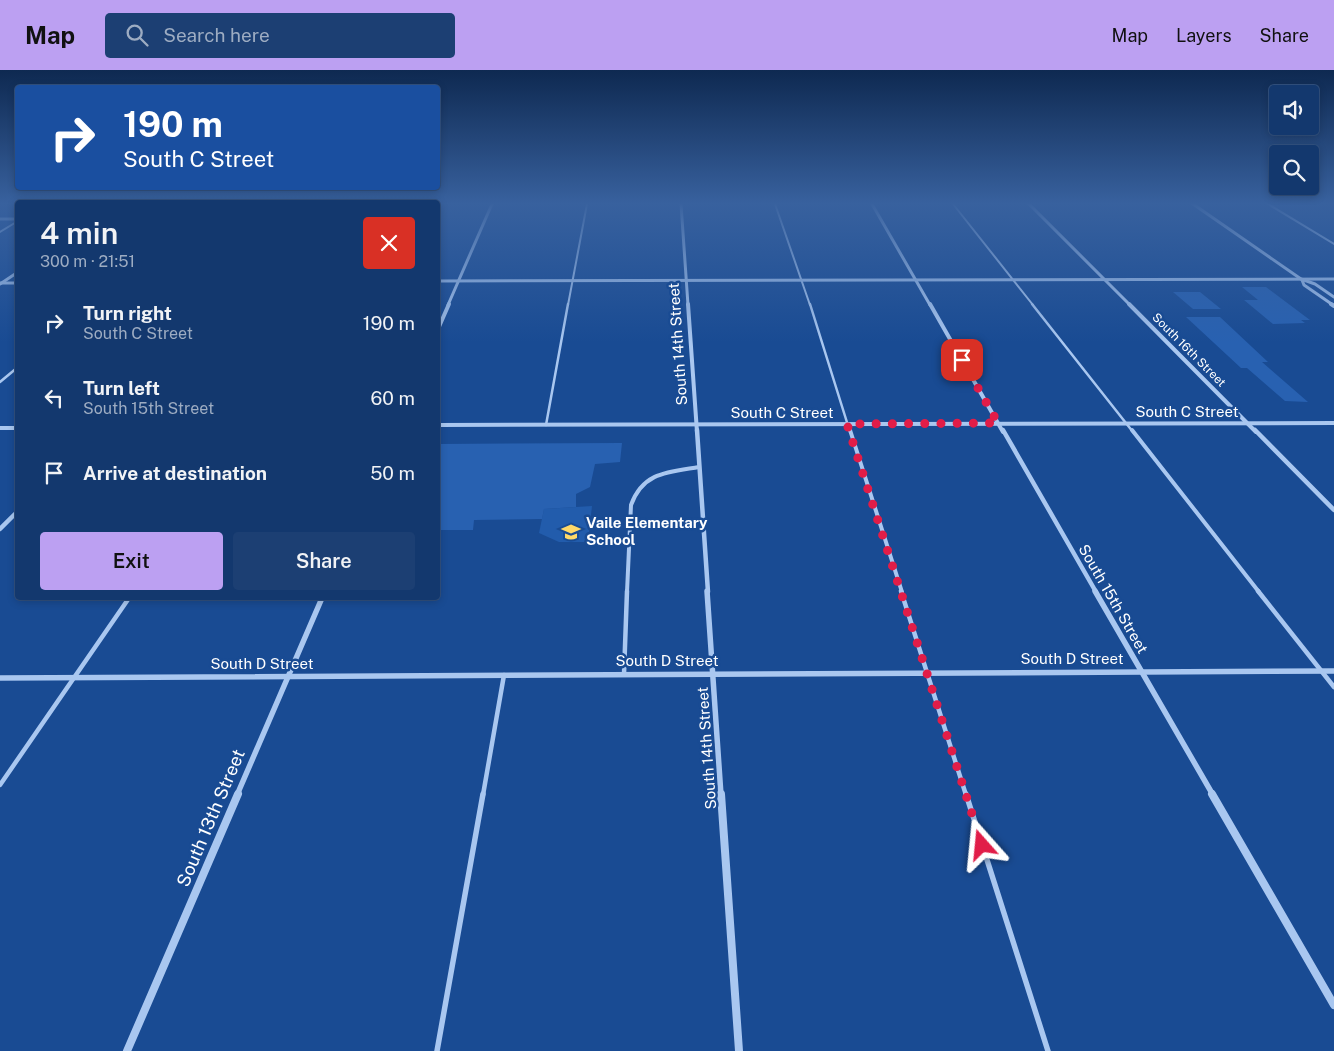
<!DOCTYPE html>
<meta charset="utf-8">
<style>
body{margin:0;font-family:"Public Sans",sans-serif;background:#1c3f73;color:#f1f3f6;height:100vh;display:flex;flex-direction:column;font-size:19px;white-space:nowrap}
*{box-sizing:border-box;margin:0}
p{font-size:16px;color:#9dacc2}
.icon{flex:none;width:28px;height:28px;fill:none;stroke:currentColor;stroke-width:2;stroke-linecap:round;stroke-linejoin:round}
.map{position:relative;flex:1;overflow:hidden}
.sheet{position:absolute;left:15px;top:130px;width:425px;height:400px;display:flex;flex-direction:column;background:#13386e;border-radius:5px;box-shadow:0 2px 8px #0003,0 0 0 1px #325281}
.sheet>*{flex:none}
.hud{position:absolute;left:15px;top:15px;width:425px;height:105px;border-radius:5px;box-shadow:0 2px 8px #0003,0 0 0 1px #325281;background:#1a4fa0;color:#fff;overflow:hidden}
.tools{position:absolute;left:1269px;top:15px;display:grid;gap:10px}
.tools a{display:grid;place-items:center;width:50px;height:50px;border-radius:5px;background:#13386e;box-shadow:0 2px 8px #0003,0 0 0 1px #325281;font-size:25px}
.pin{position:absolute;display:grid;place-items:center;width:42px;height:42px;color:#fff;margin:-21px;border-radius:10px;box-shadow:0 2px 8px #0006}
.me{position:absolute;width:55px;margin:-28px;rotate:342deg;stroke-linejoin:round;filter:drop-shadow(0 0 4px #0008)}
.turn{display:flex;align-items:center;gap:18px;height:105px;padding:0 25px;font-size:22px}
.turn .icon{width:65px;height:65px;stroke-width:2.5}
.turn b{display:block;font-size:35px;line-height:42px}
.round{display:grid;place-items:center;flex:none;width:52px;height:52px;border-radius:5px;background:#1c3f73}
.overview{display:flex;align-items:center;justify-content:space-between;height:85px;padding:0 25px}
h1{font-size:30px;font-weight:600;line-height:38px}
.action{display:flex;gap:10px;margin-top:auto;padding:10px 25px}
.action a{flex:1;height:58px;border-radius:5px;background:#bca0f2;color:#111;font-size:20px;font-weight:600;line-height:58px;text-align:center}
.action a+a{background:#1c3f73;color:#f1f3f6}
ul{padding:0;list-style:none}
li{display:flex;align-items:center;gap:15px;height:75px;padding:0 25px}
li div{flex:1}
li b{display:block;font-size:19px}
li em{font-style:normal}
header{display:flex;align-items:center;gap:30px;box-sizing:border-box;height:70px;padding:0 25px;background:#bca0f2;color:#111}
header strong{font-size:24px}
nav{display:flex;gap:28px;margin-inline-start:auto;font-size:18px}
.search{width:350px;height:45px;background:#1c3f73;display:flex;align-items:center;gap:12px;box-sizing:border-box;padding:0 18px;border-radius:5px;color:#9dacc2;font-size:19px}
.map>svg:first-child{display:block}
.green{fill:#225cac}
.building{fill:#2861b1}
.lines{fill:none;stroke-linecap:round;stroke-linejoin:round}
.lane-far4{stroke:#a9c7f0;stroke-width:2}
.lane-far3{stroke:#a9c7f0;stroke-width:2.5}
.lane-far2{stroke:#a9c7f0;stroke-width:4}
.lane-far1{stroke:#a9c7f0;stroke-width:4.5}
.lane{stroke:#a9c7f0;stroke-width:5.5}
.street-far4{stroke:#a9c7f0;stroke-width:3}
.street-far3{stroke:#a9c7f0;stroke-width:4}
.street-far2{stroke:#a9c7f0;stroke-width:4.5}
.street-far1{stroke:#a9c7f0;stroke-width:5.5}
.street{stroke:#a9c7f0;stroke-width:8}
.route{stroke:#e11d48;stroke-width:9;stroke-dasharray:0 16.2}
.labels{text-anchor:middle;stroke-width:5;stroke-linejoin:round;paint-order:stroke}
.far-street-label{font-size:12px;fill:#fff;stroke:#194b93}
.street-label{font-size:15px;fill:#fff;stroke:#194b93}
.poi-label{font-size:15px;font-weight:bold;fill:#fff;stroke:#194b93;text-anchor:start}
.near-street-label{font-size:18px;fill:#fff;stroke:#194b93}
</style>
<header>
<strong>Map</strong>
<div class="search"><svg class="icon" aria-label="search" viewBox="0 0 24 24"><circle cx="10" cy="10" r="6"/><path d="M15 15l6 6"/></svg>Search here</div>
<nav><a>Map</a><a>Layers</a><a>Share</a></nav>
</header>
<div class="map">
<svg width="1334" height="981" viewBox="0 0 1334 981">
<rect width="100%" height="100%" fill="#194b93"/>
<polygon class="green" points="592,436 588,472 559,472 539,463 544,439"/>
<g class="building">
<polygon points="1242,217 1266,217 1310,250 1301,250 1305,253 1273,254 1244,230 1258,230"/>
<polygon points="1173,222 1200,222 1221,239 1193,239"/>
<polygon points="1186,247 1220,247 1268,292 1262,292 1308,332 1285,331 1247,298 1241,298"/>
<polygon points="622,373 620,392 595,394 590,417 576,424 576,437 544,439 542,449 474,450 473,460 438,460 438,374"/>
</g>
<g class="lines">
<g class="lane-far4">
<polyline points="775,134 810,235"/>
<polyline points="953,134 1033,235"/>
<polyline points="1268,134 1334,174"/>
<polyline points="0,162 18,151"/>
<polyline points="568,235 587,134"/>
</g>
<g class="lane-far3">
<polyline points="810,234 850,362"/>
<polyline points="1032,234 1133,362"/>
<polyline points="0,312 18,297"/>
<polyline points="546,355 568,234"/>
</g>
<g class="lane-far2">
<polyline points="850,360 902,522"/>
<polyline points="1132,360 1259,522"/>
<path d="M627,522L631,435C643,402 668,402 699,397"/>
</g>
<g class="lane-far1">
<polyline points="901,521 966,725"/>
<polyline points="1258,521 1334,617"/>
<polyline points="624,604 627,521"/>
<polyline points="0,715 129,528"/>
<polyline points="483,725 504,605"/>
</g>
<g class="lane">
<polyline points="966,724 1048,981"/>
<polyline points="437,981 483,724"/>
</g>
<g class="street-far4">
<polyline points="681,134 688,235"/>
<polyline points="872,134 930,235"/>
<polyline points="1029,134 1130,235"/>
<polyline points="1193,134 1301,209 1315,214 1334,227"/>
<polyline points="0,149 18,149"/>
<polyline points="1302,210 1304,215 1333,235"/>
<polyline points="438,211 1334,209"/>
<polyline points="0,213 18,213"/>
<polyline points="0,214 18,202"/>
<polyline points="448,235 492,134"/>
</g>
<g class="street-far3">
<polyline points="688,234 697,362"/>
<polyline points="930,234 1003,362"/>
<polyline points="1129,234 1256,362"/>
<polyline points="1331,234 1334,236"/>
<polyline points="438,259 449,234"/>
<polyline points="438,355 1334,353"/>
<polyline points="0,358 18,358"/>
</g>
<g class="street-far2">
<polyline points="697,360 708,522"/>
<polyline points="1003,360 1096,522"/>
<polyline points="1255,360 1334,440"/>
<polyline points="0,459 18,441"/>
</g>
<g class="street-far1">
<polyline points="707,521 721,725"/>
<polyline points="1095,521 1213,725"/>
<polyline points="0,608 1334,601"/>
<polyline points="237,725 322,528"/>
</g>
<g class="street">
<polyline points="721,724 739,981"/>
<polyline points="1212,724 1334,935"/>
<polyline points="127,981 238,724"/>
</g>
</g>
<linearGradient id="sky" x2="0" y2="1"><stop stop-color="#0e2951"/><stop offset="0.49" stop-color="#38619e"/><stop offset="1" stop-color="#38619e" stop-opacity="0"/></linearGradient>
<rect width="1334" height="272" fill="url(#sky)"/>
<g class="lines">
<polyline class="route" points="962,290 998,353 847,354 982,775"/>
</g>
<defs>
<g id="school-bare" transform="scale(1.5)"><path d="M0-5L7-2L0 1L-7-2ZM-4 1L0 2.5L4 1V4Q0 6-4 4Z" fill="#ffd868" stroke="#194b93" stroke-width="2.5" paint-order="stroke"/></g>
</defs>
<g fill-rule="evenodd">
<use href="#school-bare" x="571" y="462"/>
</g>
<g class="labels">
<g class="far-street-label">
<text transform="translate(1189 280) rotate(45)" y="4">South 16th Street</text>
</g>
<g class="street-label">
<text transform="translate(678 274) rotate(-94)" y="5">South 14th Street</text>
<text x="1187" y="347">South C Street</text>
<text x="782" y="348">South C Street</text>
<text transform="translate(1113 529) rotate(60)" y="5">South 15th Street</text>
<text x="1072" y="594">South D Street</text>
<text x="667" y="596">South D Street</text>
<text x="262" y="599">South D Street</text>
<text transform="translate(707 678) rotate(-94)" y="5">South 14th Street</text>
</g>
<g class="poi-label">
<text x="586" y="458">Vaile Elementary<tspan x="586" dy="17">School</tspan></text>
</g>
<g class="near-street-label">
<text transform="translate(211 748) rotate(-67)" y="6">South 13th Street</text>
</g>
</g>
</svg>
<div class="tools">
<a><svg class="icon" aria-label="sound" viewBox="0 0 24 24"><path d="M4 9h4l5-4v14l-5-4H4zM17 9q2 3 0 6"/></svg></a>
<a><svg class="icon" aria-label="search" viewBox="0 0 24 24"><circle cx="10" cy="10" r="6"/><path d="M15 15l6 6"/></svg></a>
</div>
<div class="pin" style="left:962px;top:290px;background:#d93025"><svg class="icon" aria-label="arrive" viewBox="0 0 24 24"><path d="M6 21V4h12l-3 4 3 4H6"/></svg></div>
<svg class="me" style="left:982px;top:775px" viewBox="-20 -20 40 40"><path d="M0-17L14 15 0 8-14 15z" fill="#e11d48" stroke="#fff" stroke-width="4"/></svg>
<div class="hud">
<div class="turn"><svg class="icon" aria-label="right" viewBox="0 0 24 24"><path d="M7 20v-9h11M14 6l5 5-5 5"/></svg><div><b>190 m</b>South C Street</div></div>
</div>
<section class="sheet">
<div class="overview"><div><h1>4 min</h1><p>300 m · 21:51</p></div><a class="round" style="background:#d93025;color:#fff"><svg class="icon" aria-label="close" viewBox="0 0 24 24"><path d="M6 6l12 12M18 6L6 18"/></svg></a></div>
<ul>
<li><svg class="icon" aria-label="right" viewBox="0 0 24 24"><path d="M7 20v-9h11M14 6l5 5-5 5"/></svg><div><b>Turn right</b><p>South C Street</p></div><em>190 m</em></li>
<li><svg class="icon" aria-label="left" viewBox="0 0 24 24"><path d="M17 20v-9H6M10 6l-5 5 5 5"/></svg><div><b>Turn left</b><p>South 15th Street</p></div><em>60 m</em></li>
<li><svg class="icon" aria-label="arrive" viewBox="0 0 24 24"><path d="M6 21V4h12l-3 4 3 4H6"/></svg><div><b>Arrive at destination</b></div><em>50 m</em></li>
</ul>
<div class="action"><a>Exit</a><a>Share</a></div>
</section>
</div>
